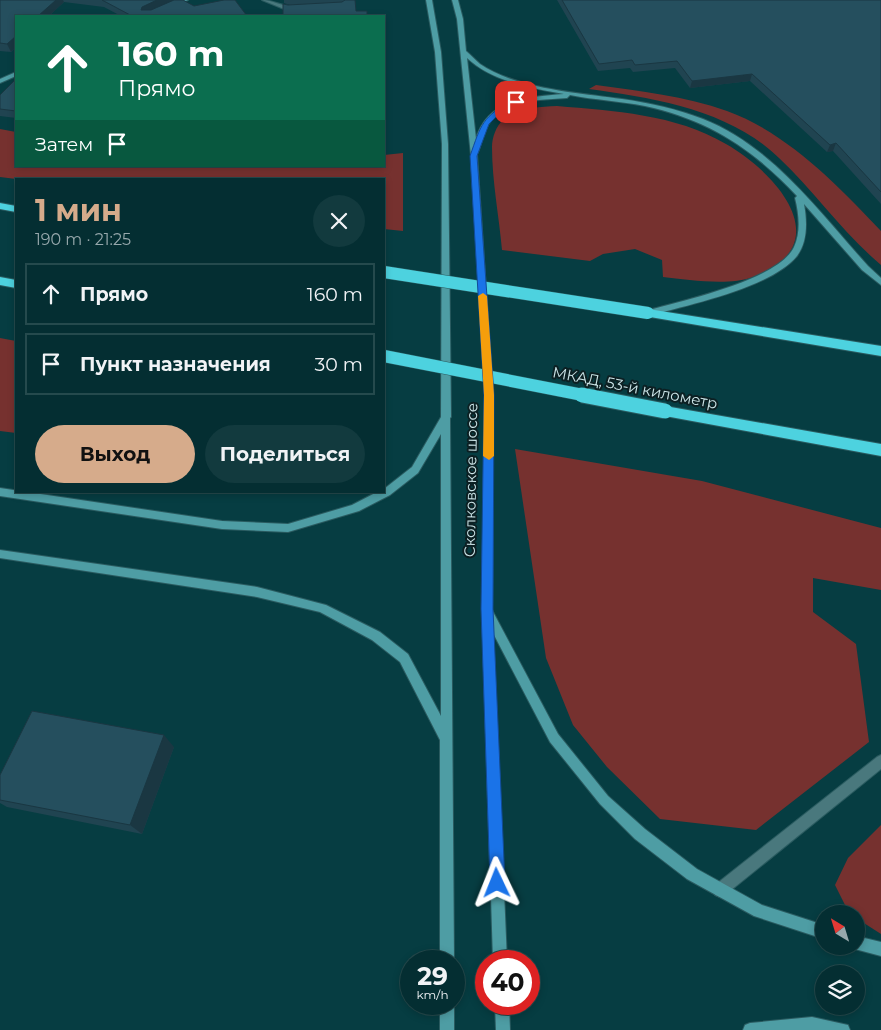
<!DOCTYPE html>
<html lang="ru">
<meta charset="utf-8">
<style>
body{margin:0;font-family:Montserrat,sans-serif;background:#123a3e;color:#f1f3f6;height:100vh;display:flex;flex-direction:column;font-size:19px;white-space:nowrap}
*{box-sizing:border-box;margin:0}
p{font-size:16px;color:#97a8ac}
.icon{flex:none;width:28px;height:28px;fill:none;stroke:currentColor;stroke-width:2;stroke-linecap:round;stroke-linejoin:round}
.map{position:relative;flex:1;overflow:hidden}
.details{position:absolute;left:15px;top:178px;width:370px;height:315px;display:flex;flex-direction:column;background:#042e32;border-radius:0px;box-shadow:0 2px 8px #0003,0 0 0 1px #254a4d}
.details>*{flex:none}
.top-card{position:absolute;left:15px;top:15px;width:370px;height:152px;border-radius:0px;box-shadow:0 2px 8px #0003,0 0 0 1px #254a4d;background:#0b6e4f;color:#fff;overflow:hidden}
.needle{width:32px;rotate:322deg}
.buttons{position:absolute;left:815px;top:905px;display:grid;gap:10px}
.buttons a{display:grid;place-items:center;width:50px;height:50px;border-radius:50%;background:#042e32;box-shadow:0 2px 8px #0003,0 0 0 1px #254a4d;font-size:25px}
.speed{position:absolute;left:400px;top:950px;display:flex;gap:10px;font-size:25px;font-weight:700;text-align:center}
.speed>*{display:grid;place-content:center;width:65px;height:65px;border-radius:50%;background:#042e32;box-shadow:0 2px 8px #0003,0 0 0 1px #254a4d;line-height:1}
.speed small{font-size:12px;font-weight:400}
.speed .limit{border:8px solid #d22;background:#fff;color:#111}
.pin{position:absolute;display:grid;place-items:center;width:42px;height:42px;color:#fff;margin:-21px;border-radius:10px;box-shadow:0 2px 8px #0006}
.me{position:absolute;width:55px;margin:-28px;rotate:358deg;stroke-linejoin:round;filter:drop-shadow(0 0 4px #0008)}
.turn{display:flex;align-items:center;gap:18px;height:105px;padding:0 20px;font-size:22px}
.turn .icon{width:65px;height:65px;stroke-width:2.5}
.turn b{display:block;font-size:35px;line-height:42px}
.then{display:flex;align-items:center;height:48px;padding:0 20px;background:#0003;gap:10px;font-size:19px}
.round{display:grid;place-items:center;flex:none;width:52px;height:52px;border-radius:26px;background:#123a3e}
.head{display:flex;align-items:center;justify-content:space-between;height:85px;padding:0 20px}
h1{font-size:30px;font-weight:700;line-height:38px;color:#d6ab8b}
.primary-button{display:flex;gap:10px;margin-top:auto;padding:10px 20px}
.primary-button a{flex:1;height:58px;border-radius:30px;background:#d6ab8b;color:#111;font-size:20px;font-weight:700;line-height:58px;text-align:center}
.primary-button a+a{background:#123a3e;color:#f1f3f6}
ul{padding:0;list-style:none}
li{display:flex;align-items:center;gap:15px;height:62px;margin:0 10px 8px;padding:0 10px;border:2px solid #254a4d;border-radius:0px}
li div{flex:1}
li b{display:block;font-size:19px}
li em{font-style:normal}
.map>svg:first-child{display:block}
.green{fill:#76312f}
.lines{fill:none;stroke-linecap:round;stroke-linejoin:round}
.lane-casing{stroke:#2a5b60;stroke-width:2}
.secondary-casing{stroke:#2a5b60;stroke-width:2}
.highway-casing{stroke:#2a5b60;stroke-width:2}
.lane{fill:#49787d;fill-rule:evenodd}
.secondary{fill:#4e9da4;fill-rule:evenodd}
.highway{fill:#4dd2df;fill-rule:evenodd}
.highway-bridge-far1-casing{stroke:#2a5b60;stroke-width:13;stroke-linecap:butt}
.highway-bridge-casing{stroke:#2a5b60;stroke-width:17;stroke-linecap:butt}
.highway-bridge-far1{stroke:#4dd2df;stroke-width:12}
.highway-bridge{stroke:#4dd2df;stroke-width:15}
.wall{fill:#204451}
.shaded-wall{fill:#1a3742}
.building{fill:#254f5e;stroke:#1a3742}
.route{fill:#1a73e8;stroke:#114b97}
.slow{fill:#f59e0b}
.labels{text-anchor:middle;stroke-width:4;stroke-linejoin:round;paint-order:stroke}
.street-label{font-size:15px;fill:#cce5e8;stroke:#0c2023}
</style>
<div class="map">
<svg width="881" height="1030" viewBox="0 0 881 1030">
<rect width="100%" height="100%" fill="#063d42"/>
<g class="green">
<path d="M596,85C640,91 685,96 727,111C786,132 839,186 881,231V265C843,233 815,192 779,158C730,110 654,98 589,89Z"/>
<path d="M557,106C614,111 675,114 726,144C777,173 840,245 753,277C729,286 689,280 663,277L662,260L635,249L603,254L590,261L502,250C499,216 492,181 492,147C492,138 496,126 503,120C518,107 539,107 557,106Z"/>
<polygon points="0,129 16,132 16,166 384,166 384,155 403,153 403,231 384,229 384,179 16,179 0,177"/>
<polygon points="0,338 16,341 16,433 0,431"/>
<polygon points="515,449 702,481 881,528 881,590 813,578 813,612 856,644 869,742 756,830 660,819 607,767 573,725 546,658"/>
<polygon points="881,825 881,934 856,918 856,914 849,913 835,885 848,858"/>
</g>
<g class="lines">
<g class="lane-casing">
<g id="lane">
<path d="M262,0C274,0 284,8 295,6L298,8L289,11Z"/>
<polygon points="881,755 881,769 725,895 720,897 715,895 713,890 715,885 877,757"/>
</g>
</g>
<g class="secondary-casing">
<g id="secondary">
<polygon points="180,0 188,0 152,16 145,16"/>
<polygon points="426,0 432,0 441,52 448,144 451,417 450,418 454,961 440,961 440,740 400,662 372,640 320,612 257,597 0,558 0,550 257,587 326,605 380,632 408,654 441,716 441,434 418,473 390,495 359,511 288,532 222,529 0,496 0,488 222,521 288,524 352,505 379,491 384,491 384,489 412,467 441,417 442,144 435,52"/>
<path d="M452,0H458L463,19L466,51C471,55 475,60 480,64C516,89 580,93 622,99C650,103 677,109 703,119C772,146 820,213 868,266L881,278V285L862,270L804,204C807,221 808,241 797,256C771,288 687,305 648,316L645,315V311C680,301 779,280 794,247C801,232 799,214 795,198L797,196C753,149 709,120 645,106C620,101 595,100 570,95L567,98C540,100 504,99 488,125C482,134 482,145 477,154L493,395L492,610L558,734L608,796L645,829L697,869L762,905L824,925V939L754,916L687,879L635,839L600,804L550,742L493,633L507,961H493L482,609L485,395L471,156L457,19ZM467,58C493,82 531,88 564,94C528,97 488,98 476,139Z"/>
<polygon points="16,72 16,76 0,83 0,79"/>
<polygon points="856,936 881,942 881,956 851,948 851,946 856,946"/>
<polygon points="454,1003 454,1030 440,1030 440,1004"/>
<polygon points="495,1004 509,1004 510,1030 496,1030"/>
<polygon points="812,1017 848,1025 850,1030 743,1030 745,1025 750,1023"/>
</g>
</g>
<g class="highway-casing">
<g id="highway">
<polygon points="0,203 16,206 16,212 0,209"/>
<polygon points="0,277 16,280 16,288 0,285"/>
<polygon points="648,309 881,346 881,356 644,316 642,313 644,310"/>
<polygon points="665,406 881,444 881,456 665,416 658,411"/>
</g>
</g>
<use href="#lane" class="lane"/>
<use href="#secondary" class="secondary"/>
<use href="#highway" class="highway"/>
<g class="highway-bridge-far1-casing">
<g id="highway-bridge-far1">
<polyline points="384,272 648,313"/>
<polyline points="384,356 588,396"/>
</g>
</g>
<g class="highway-bridge-casing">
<polyline id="highway-bridge" points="582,395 665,411"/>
</g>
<use href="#highway-bridge-far1" class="highway-bridge-far1"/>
<use href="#highway-bridge" class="highway-bridge"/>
</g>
<g class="wall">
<polygon points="0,0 173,0 194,6 247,16 121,16 104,7 64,2 49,16 16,16 16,47 11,52 0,51"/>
<polygon points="284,0 355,0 356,11 367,11 367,16 283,16 288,5 290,5 284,3"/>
<polygon points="557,0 881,0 881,204 833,151 827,152 750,81 690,88 675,68 633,72 630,68 598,71"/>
<polygon points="16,79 16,118 0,116 0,95"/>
<polygon points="174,747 142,834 7,807 0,803 0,775"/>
</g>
<g class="shaded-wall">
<polygon points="56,0 63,0 64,2 49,16 38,16"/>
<polygon points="157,0 173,0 173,1 144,14 141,10 142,7"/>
<polygon points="16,36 16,47 11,52 7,44"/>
<polygon points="752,74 750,81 690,88 692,81"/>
<polygon points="836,143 833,151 827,152 830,145"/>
<polygon points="164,735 174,747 142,834 130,825"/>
</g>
<g class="building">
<polygon points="0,0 56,0 38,16 16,16 16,36 7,44 0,43"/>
<polygon points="102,0 157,0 142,7 141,10 151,10 174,0 183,0 194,6 224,0 235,0 247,16 132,16"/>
<polygon points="345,0 355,0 356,11 367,11 367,16 283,16 283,4 288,5 342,2"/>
<polygon points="562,0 881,0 881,192 836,143 830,145 752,74 692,81 677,61 635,65 632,60 599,64"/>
<polygon points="16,79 16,111 0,109 0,95"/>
<polygon points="32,711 164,735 130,825 0,800 0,775"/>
</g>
<path class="route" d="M514,100L520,102L500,113L489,124L477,156L494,395L493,609L505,883L503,888L497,890L492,888L490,883L481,609L484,395L470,156C481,125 482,116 514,100Z"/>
<polygon class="slow" points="483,293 487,296 494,395 494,456 489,460 483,456 484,395 478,296"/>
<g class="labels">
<g class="street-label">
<text transform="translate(635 388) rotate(11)" y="5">МКАД, 53-й километр</text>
<text transform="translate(471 480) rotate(-89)" y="5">Сколковское шоссе</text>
</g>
</g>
</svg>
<div class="buttons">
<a><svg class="needle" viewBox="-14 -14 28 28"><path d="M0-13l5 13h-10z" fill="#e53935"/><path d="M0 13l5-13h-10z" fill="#97a8ac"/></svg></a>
<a><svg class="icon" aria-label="layers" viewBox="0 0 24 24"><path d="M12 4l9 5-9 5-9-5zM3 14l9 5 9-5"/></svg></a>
</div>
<div class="speed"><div>29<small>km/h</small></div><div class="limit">40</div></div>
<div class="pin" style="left:516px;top:102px;background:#d93025"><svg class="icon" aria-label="arrive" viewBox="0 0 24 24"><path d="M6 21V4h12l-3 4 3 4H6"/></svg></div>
<svg class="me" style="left:497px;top:883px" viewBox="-20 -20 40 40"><path d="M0-17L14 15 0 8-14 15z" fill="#1a73e8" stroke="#fff" stroke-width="4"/></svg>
<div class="top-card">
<div class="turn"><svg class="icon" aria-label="ahead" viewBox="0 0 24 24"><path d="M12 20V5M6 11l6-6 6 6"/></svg><div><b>160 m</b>Прямо</div></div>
<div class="then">Затем<svg class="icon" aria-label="arrive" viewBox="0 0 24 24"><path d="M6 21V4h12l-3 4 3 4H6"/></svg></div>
</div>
<section class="details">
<div class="head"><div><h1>1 мин</h1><p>190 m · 21:25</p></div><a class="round"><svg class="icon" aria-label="close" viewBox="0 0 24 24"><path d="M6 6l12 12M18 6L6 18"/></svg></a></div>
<ul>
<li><svg class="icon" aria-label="ahead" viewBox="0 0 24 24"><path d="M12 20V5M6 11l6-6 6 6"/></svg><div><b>Прямо</b></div><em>160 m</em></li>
<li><svg class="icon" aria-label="arrive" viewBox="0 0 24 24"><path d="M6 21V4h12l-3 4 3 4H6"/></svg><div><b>Пункт назначения</b></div><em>30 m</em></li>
</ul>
<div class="primary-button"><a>Выход</a><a>Поделиться</a></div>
</section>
</div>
